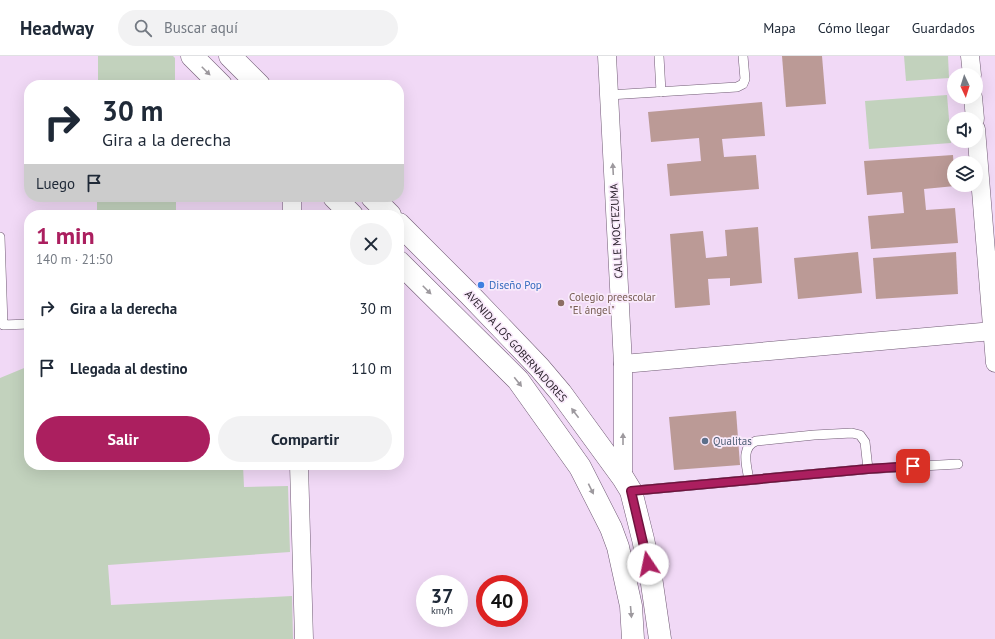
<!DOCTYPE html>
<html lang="es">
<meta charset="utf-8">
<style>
body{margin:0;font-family:"PT Sans",sans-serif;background:#f2f2f3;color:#1f2937;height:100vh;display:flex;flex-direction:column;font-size:15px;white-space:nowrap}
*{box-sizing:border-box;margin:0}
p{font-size:13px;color:#747a83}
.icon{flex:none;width:22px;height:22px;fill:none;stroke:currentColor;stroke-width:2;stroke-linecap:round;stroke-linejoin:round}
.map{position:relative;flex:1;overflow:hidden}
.details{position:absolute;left:24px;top:154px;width:380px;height:260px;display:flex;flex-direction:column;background:#fff;border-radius:16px;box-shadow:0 4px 16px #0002}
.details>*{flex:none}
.hud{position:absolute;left:24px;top:24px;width:380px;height:122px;border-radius:16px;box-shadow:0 4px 16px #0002;background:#fff;color:#1f2937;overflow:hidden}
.needle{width:26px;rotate:176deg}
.fabs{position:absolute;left:947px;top:12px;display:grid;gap:8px}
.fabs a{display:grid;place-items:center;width:36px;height:36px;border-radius:50%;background:#fff;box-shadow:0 4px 16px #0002;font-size:20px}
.speed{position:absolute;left:416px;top:519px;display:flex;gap:8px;font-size:20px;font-weight:700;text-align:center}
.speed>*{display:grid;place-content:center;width:52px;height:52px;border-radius:50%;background:#fff;box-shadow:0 4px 16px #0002;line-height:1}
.speed small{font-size:10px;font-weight:400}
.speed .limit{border:6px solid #d22;background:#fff;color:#111}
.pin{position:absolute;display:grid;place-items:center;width:34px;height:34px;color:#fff;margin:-17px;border-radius:8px;box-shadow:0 2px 6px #0006}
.me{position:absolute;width:44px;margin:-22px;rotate:349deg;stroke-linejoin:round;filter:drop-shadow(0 0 3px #0008)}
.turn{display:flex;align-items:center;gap:14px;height:84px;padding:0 12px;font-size:18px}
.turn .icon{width:52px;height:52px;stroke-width:2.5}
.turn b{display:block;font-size:28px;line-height:34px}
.then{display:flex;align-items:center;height:38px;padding:0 12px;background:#0003;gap:8px;font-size:15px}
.round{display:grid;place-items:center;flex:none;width:42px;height:42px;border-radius:21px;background:#f2f2f3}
.headline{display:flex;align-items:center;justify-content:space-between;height:68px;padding:0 12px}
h1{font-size:24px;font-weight:700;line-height:30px;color:#ab1f5f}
.button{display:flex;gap:8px;margin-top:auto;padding:8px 12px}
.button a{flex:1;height:46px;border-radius:24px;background:#ab1f5f;color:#fff;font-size:16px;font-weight:700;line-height:46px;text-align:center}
.button a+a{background:#f2f2f3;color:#1f2937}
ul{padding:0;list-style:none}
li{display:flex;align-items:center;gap:12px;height:60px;padding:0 12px}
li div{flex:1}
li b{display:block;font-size:15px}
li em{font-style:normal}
header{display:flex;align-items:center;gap:24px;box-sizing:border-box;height:56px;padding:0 20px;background:#fff;border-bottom:1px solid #e0e1e3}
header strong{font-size:19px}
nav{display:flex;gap:22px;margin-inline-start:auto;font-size:14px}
.search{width:280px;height:36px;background:#f2f2f3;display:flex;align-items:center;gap:10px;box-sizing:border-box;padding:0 14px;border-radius:22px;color:#747a83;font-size:15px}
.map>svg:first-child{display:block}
.green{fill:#c2d2bd}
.building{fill:#bb9a96}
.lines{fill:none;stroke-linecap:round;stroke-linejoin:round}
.service-casing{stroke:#715c75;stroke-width:10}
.minor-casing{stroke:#715c75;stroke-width:19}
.tertiary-casing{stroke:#715c75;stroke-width:23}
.service{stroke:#fff;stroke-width:9}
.minor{stroke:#fff;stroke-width:18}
.tertiary{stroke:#fff;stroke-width:22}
.oneway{fill:#9d999e}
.route-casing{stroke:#6f143e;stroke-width:10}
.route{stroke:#ab1f5f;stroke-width:7}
.shop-dot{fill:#3f7fe0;stroke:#f9eafb;stroke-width:1.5}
.education-dot{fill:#8d6e63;stroke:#f9eafb;stroke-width:1.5}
.service-dot{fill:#5c6f8a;stroke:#f9eafb;stroke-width:1.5}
.labels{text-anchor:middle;stroke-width:3.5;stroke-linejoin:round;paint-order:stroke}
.street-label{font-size:11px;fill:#251c27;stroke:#f9eafb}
.shop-label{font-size:11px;fill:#366cbe;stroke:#f9eafb;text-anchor:start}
.education-label{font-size:11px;fill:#785e54;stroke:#f9eafb;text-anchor:start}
.service-label{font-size:11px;fill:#4e5e75;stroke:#f9eafb;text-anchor:start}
</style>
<header>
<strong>Headway</strong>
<div class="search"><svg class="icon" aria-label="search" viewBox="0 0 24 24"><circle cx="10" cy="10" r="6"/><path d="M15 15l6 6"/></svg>Buscar aquí</div>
<nav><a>Mapa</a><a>Cómo llegar</a><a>Guardados</a></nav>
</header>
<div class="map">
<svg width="995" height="583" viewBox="0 0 995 583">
<rect width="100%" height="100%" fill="#f1d9f6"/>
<g class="green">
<polygon points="98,0 173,0 175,2 175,29 98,29"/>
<polygon points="904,0 948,0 949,22 906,25"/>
<polygon points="947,39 951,87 869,93 865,45"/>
<rect x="97" y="141" width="79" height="18"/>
<polygon points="29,310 29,409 243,409 244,431 288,430 290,496 108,509 111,549 292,540 293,583 0,583 0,322"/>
</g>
<g class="building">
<polygon points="782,0 822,0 826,48 786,51"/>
<polygon points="762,46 765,80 722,83 724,101 756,99 759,133 670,140 667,108 701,105 699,82 651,86 648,56"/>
<polygon points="953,99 955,130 924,133 926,154 955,152 958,187 871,193 868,160 904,157 902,136 867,139 864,105"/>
<polygon points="758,171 762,227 730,230 730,222 708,223 710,249 675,252 670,178 703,175 706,202 727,200 725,174"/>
<polygon points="858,196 862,237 798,243 794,202"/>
<polygon points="956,196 958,238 876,243 873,202"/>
<polygon points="736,355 740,409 674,414 669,361"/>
</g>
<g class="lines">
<g class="service-casing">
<g id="service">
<polyline points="659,0 661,36"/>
<polyline points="609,39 737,31 743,28 745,23 743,0"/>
<polyline points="0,181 3,269 29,268"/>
<path d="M749,424C747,411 740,391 756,385L814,379L852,377L860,379L865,386L868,413"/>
<polyline points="631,435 868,413 958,408"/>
</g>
</g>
<g class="minor-casing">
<g id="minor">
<polyline points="607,0 623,308 623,422"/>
<polyline points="970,0 972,19"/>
<polyline points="973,41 975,63"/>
<polyline points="976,73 995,307"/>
<polyline points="292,141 292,159"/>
<polyline points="623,308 993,275"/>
<polyline points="299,409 304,583"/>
</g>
</g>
<g class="tertiary-casing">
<g id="tertiary">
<polyline points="192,0 221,29"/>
<polyline points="230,0 259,29"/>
<polyline points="334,141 352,159"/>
<polyline points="372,141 390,159"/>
<polyline points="399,168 469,238 539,311 561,337 623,422 631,435 643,483 651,521 660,583"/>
<polyline points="399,206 518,324 580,411 611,472 618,491 631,550 633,583"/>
</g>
</g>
<use href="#service" class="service"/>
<use href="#minor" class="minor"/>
<use href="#tertiary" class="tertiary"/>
</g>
<defs><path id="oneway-solid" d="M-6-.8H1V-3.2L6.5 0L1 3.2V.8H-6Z"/></defs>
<g class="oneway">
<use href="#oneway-solid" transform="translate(206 15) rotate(45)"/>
<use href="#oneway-solid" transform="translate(613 113) rotate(-93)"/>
<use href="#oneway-solid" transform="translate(427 234) rotate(45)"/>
<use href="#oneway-solid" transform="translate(518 326) rotate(51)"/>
<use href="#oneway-solid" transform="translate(575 357) rotate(-127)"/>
<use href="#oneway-solid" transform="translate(623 383) rotate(-90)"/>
<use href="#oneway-solid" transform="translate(591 433) rotate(64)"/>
<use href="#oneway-solid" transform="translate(631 556) rotate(85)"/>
</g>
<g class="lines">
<g class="route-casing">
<polyline id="route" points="648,508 631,435 868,413 913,410"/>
</g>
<use href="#route" class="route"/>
</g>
<circle class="shop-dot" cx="481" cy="229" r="4"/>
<circle class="education-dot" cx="561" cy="247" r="4"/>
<circle class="service-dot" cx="705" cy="385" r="4"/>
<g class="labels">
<g class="street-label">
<text transform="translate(616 175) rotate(-93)" y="4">CALLE MOCTEZUMA</text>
<text transform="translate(516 290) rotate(48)" y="4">AVENIDA LOS GOBERNADORES</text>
</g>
<g class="shop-label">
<text x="489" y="233">Diseño Pop</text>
</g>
<g class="education-label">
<text x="569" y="245">Colegio preescolar<tspan x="569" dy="13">"El ángel"</tspan></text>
</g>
<g class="service-label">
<text x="713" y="389">Qualitas</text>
</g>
</g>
</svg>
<div class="fabs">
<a><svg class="needle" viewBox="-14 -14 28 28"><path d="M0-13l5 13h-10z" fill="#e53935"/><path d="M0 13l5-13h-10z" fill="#747a83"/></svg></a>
<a><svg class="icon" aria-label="sound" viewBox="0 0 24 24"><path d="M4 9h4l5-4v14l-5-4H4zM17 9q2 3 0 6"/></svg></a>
<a><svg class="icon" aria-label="layers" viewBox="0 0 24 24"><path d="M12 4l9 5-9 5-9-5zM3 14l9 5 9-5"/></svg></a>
</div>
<div class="speed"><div>37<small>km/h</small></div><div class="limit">40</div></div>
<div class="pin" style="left:913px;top:410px;background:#d93025"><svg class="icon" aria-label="arrive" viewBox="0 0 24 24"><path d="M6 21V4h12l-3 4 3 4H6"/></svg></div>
<svg class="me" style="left:648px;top:508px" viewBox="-20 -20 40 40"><circle r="19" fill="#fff"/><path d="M0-13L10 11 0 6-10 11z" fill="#ab1f5f"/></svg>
<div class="hud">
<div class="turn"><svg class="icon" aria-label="right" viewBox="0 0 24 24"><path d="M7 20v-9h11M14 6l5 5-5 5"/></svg><div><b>30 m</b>Gira a la derecha</div></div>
<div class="then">Luego<svg class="icon" aria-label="arrive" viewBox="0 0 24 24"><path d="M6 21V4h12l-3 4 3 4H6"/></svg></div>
</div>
<section class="details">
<div class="headline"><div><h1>1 min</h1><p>140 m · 21:50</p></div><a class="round"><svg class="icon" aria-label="close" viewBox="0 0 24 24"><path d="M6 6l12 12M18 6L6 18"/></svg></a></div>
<ul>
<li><svg class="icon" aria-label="right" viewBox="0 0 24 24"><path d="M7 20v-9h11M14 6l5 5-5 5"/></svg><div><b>Gira a la derecha</b></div><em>30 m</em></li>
<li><svg class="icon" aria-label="arrive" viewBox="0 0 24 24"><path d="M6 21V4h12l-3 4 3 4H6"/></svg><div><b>Llegada al destino</b></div><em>110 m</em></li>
</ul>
<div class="button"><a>Salir</a><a>Compartir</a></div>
</section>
</div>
